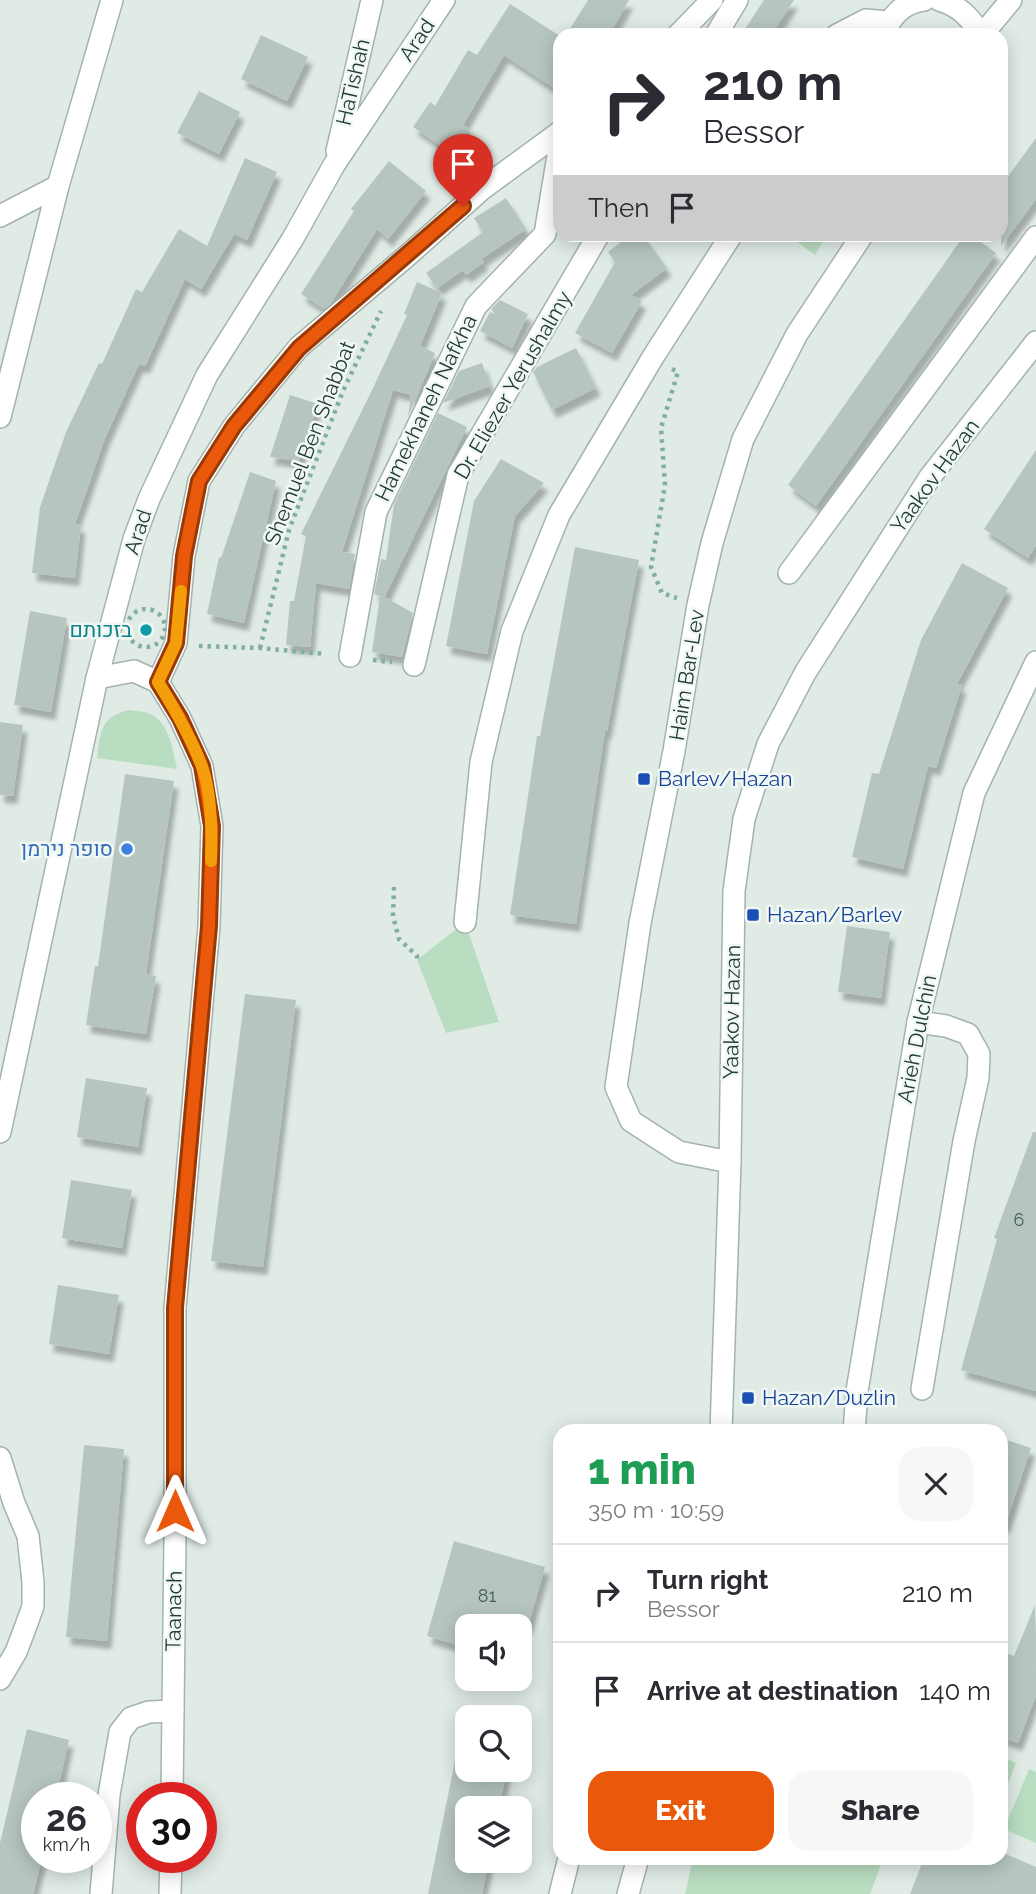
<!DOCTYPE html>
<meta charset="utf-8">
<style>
body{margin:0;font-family:Raleway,Heebo,sans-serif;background:#f7f7f7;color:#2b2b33;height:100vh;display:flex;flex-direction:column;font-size:26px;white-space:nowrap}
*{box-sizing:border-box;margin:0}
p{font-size:23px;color:#7c7c81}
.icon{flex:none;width:38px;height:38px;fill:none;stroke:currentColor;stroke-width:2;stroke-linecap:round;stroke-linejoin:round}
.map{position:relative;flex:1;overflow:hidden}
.panel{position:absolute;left:553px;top:1424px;width:455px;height:441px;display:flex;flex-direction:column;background:#fff;border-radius:21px;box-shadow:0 4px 18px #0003}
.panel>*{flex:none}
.hud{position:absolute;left:553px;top:28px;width:455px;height:214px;border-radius:21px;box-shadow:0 4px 18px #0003;background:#fff;color:#2b2b33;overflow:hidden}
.buttons{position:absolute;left:455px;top:1614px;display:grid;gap:14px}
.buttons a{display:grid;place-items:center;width:77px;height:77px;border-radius:14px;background:#fff;box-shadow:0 4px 18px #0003;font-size:35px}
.speed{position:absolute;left:21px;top:1782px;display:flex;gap:14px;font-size:35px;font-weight:700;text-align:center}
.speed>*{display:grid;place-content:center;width:91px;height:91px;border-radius:50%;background:#fff;box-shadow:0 4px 18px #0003;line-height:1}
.speed small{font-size:18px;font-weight:400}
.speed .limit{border:10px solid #d22;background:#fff;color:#111}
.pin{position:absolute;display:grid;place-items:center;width:60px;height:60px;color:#fff;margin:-72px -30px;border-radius:50% 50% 50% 0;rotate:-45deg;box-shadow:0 0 7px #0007}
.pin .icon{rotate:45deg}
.me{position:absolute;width:77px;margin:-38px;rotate:0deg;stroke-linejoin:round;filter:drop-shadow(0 0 5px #0008)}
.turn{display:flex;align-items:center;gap:24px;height:147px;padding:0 35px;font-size:32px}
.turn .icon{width:91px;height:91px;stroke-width:2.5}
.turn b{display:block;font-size:49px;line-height:60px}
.then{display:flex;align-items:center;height:66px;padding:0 35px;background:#0003;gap:14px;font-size:26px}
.round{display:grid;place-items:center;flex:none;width:74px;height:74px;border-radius:21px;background:#f7f7f7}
.headline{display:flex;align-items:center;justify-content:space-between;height:119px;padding:0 35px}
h1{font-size:42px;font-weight:800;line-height:52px;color:#1e9e55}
.button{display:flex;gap:14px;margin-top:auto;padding:14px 35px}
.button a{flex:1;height:80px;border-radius:21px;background:#ea580c;color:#fff;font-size:28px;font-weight:800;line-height:80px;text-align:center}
.button a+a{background:#f7f7f7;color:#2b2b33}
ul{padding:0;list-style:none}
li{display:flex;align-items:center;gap:21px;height:98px;padding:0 35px;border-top:2px solid #e1e1e2}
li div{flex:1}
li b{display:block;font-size:26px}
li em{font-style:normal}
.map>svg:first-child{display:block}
.green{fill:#b9ddc1}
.building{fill:#b6c6bf;filter:url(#shadow)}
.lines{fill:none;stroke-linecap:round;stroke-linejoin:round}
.minor-casing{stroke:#a3b3ad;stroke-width:24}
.path{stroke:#80af9f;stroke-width:4.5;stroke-dasharray:3.5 5;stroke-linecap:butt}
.minor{stroke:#fff;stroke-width:21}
.route-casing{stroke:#983908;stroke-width:18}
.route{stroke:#ea580c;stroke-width:12}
.slow{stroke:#f59e0b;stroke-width:12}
.culture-dot{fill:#0f9aa8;stroke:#f1f8f4;stroke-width:2.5}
.transit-dot{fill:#1a4fb4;stroke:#f1f8f4;stroke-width:2.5}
.shop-dot{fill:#3f7fe0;stroke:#f1f8f4;stroke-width:2.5}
.labels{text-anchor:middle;stroke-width:5;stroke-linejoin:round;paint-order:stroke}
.number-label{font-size:18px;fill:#465e57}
.street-label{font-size:21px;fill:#213c34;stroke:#f1f8f4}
.culture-label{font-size:21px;fill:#0d838f;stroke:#f1f8f4;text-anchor:end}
.transit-label{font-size:21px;fill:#164399;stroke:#f1f8f4;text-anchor:start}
.shop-label{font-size:21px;fill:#366cbe;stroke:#f1f8f4;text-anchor:end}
</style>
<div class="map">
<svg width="1036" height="1894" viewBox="0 0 1036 1894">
<defs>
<filter id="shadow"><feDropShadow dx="4.5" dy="8" stdDeviation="2" flood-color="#0004"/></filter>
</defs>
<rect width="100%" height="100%" fill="#e0ebe6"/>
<g class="green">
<polygon points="788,235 827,235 815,255"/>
<path d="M128,710C135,711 145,711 151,714C170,725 173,750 177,769L97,758C101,731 100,718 128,710Z"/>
<polygon points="465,922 499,1022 446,1033 417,960"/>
<polygon points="1001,1756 1016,1763 1001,1802"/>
<polygon points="1029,1769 1036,1772 1036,1843 1004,1829"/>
<polygon points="693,1859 693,1858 883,1859 870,1894 685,1894"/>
</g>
<g class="building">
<polygon points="588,0 629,0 609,35 566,35"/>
<polygon points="764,0 794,0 771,35 741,35"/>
<polygon points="510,4 560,36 560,92 504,55 463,125 469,129 453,154 413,127 430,102 435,106 468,50 477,55"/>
<polygon points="261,35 308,57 287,101 241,79"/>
<polygon points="199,91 240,112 219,154 177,133"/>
<polygon points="1036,138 1036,199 1001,246 1001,186"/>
<polygon points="245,158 277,172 247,240 234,234 201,289 185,279 145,366 139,364 105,438 75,524 81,525 75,578 32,573 40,507 66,432 99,363 102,364 136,289 142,292 179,229 207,246"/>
<polygon points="389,161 426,191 388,239 377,229 331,303 324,309 301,294 354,211 351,209"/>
<polygon points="506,198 526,229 481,259 484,262 466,275 463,270 437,288 426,273 483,232 474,218"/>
<polygon points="631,234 642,234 667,268 631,295 642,301 612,353 575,333 615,262 608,252"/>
<polygon points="965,234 970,234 996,253 816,506 788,485"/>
<polygon points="417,282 442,293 420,346 435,353 408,417 411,395 393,390 342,552 355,554 349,589 316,583 310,647 286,645 290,601 294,601 306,536 301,534 374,386 407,315 404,314"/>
<polygon points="500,300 528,314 512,348 480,331 490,312 495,314 491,309"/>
<polygon points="576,348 596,388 552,410 533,372 537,367"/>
<polygon points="482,363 490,386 443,403 459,371"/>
<polygon points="290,395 318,404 299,461 270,457"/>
<polygon points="438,413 467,427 385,596 383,596 413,613 402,657 372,652 380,596 374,594 381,559 386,560 394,504"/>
<polygon points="1036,450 1036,545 1028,558 984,529"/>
<polygon points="501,459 544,483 515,516 487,654 446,646 474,501"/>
<polygon points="250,472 276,481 244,623 207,614 219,557 221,558"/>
<polygon points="575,547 639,560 607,731 605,731 576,924 510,915 537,736 540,736"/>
<polygon points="962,563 1008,588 957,684 962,685 936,768 928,766 903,869 852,857 872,773 879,774 921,640"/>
<polygon points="30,611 67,618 51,712 14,705"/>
<polygon points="0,722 23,725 13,796 0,795"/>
<polygon points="125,774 174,781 146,974 156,976 146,1034 86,1025 95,966 98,966"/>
<polygon points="847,926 890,932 881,998 838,992"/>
<polygon points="245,994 296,1000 263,1267 211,1261"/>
<polygon points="86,1078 147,1088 138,1147 77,1137"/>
<polygon points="1033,1132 1036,1132 1036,1391 961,1370 997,1239 994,1238"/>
<polygon points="71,1180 132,1190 122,1248 62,1238"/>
<polygon points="58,1285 119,1295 109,1354 49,1344"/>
<polygon points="1001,1438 1031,1448 1005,1526 1001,1525"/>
<polygon points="84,1445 124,1449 107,1641 66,1637"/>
<polygon points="454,1541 545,1567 528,1626 467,1626 467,1648 427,1636"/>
<polygon points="1035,1605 1036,1695 1018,1743 1001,1737 1001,1651 1014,1656"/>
<polygon points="27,1729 69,1740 56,1797 37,1797 37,1857 42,1857 33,1894 0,1894 0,1843"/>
<polygon points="457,1751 467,1752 467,1769 507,1769 499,1808 467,1808 467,1860 489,1860 482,1894 428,1894"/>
<polygon points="1001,1852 1036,1867 1036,1894 910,1894 924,1858 1001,1858"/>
</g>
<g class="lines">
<g class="minor-casing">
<g id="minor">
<path d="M939,0C960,6 970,18 982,35"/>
<polyline points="678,35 712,0"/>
<polyline points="716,35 737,0"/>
<polyline points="837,35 866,20 888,22"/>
<path d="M884,35C890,16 904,2 924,0"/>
<polyline points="982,35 1011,0"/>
<polyline points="337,151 372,0"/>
<polyline points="0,216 58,186"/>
<polyline points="0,417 58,186 112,0"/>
<polyline points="789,573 1036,237"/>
<polyline points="350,656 376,512 476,306 545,234 560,144"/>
<polyline points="414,665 458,475 599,234"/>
<polyline points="97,678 134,671 158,682"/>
<polyline points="158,682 180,718 202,766 212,826 209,926 175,1308 175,1537 172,1797"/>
<polyline points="158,682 176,643 184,556 199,481 234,426 299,347 407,256 482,189 560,132"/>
<polyline points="465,922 481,762 512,631 559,515 653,357 732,234"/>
<polyline points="918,1022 946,1026 968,1034 979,1054 978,1078 964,1141 922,1389"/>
<polyline points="0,1132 97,678 134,539 149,499 207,375 292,240 334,165 444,0"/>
<polyline points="730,1162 679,1152 631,1121 616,1087 640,923 674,751 698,605 712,543 743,439 797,334 863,234"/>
<polyline points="721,1432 730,1162 734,891 744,819 768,744 805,673 930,477 1036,342"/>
<polyline points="854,1432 857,1391 918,1022 974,793 1036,662"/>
<polyline points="0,1458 14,1503 28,1536 33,1582 33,1606 27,1623 16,1652 0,1679"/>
<polyline points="101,1894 109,1795 120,1732 131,1718 149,1712 173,1711"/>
<polyline points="170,1894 171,1857"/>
<polyline points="560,1894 569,1858"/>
<polyline points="628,1894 638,1858"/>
</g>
</g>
<g class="path">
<polyline points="672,369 678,372 661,428 665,485 651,567 662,593 677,598"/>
<circle cx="146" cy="628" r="19"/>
<polyline points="199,646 260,648 326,654"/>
<polyline points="260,648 289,530 343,391 381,311"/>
<polyline points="373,660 392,662"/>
<polyline points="394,887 393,916 399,939 417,956 417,960"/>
</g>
<use href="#minor" class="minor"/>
</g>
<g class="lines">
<g class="route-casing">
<polyline id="route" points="175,1511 175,1308 209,926 212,826 202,766 180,718 158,682 176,643 184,556 199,481 234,426 299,348 463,206"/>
</g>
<use href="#route" class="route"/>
<path class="slow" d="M181,591L176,643L158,682C174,708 190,735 201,764C212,791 212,832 211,861"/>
</g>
<circle class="culture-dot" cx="146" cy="630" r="7"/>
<g class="transit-dot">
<rect x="637" y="772" width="14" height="14" rx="3.5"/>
<rect x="746" y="908" width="14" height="14" rx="3.5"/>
<rect x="741" y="1391" width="14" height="14" rx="3.5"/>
</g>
<circle class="shop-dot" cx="127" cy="849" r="7"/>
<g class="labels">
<g class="number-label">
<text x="1019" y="1226">6</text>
<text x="487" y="1602">81</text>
</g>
<g class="street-label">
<text transform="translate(417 40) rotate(-56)" y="7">Arad</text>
<text transform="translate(353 82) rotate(-77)" y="7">HaTishah</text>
<text transform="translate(513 385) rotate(-60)" y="7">Dr. Eliezer Yerushalmy</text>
<text transform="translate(426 408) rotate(-64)" y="7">Hamekhaneh Nafkha</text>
<text transform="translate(310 443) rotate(-69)" y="7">Shemuel Ben Shabbat</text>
<text transform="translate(935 476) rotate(-54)" y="7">Yaakov Hazan</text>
<text transform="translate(138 532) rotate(-72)" y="7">Arad</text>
<text transform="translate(687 675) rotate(-81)" y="7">Haim Bar-Lev</text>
<text transform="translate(732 1012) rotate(-89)" y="7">Yaakov Hazan</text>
<text transform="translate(917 1039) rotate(-79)" y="7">Arieh Dulchin</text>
<text transform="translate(174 1611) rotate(-89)" y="7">Taanach</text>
</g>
<g class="culture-label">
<text x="132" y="637">בזכותם</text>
</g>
<g class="transit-label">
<text x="658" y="786">Barlev/Hazan</text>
<text x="767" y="922">Hazan/Barlev</text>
<text x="762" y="1405">Hazan/Duzlin</text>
</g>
<g class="shop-label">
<text x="113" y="856">סופר נירמן</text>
</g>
</g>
</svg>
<div class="buttons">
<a><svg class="icon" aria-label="sound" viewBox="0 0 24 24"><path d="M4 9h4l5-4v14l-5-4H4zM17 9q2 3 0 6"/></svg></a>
<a><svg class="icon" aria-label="search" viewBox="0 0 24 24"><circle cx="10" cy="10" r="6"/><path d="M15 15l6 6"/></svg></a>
<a><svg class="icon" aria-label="layers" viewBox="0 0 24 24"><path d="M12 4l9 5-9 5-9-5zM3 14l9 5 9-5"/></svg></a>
</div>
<div class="speed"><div>26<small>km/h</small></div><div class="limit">30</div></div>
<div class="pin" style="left:463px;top:206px;background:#d93025"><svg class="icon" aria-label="arrive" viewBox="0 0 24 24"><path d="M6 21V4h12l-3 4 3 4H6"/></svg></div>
<svg class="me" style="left:175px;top:1511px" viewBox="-20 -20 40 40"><path d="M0-17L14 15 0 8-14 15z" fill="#ea580c" stroke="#fff" stroke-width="4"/></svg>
<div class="hud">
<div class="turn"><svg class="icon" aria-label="right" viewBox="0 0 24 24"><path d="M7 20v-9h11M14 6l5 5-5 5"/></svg><div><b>210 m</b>Bessor</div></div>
<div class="then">Then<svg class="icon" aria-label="arrive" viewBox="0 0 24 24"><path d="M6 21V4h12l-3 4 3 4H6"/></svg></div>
</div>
<section class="panel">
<div class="headline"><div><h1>1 min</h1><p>350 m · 10:59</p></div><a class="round"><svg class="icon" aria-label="close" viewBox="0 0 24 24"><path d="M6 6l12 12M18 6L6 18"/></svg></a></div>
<ul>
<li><svg class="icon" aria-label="right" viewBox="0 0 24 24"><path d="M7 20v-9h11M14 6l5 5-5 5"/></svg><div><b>Turn right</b><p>Bessor</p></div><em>210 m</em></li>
<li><svg class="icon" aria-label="arrive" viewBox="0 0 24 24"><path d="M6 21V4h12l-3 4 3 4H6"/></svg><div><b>Arrive at destination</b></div><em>140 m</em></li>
</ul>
<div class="button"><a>Exit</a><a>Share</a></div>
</section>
</div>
